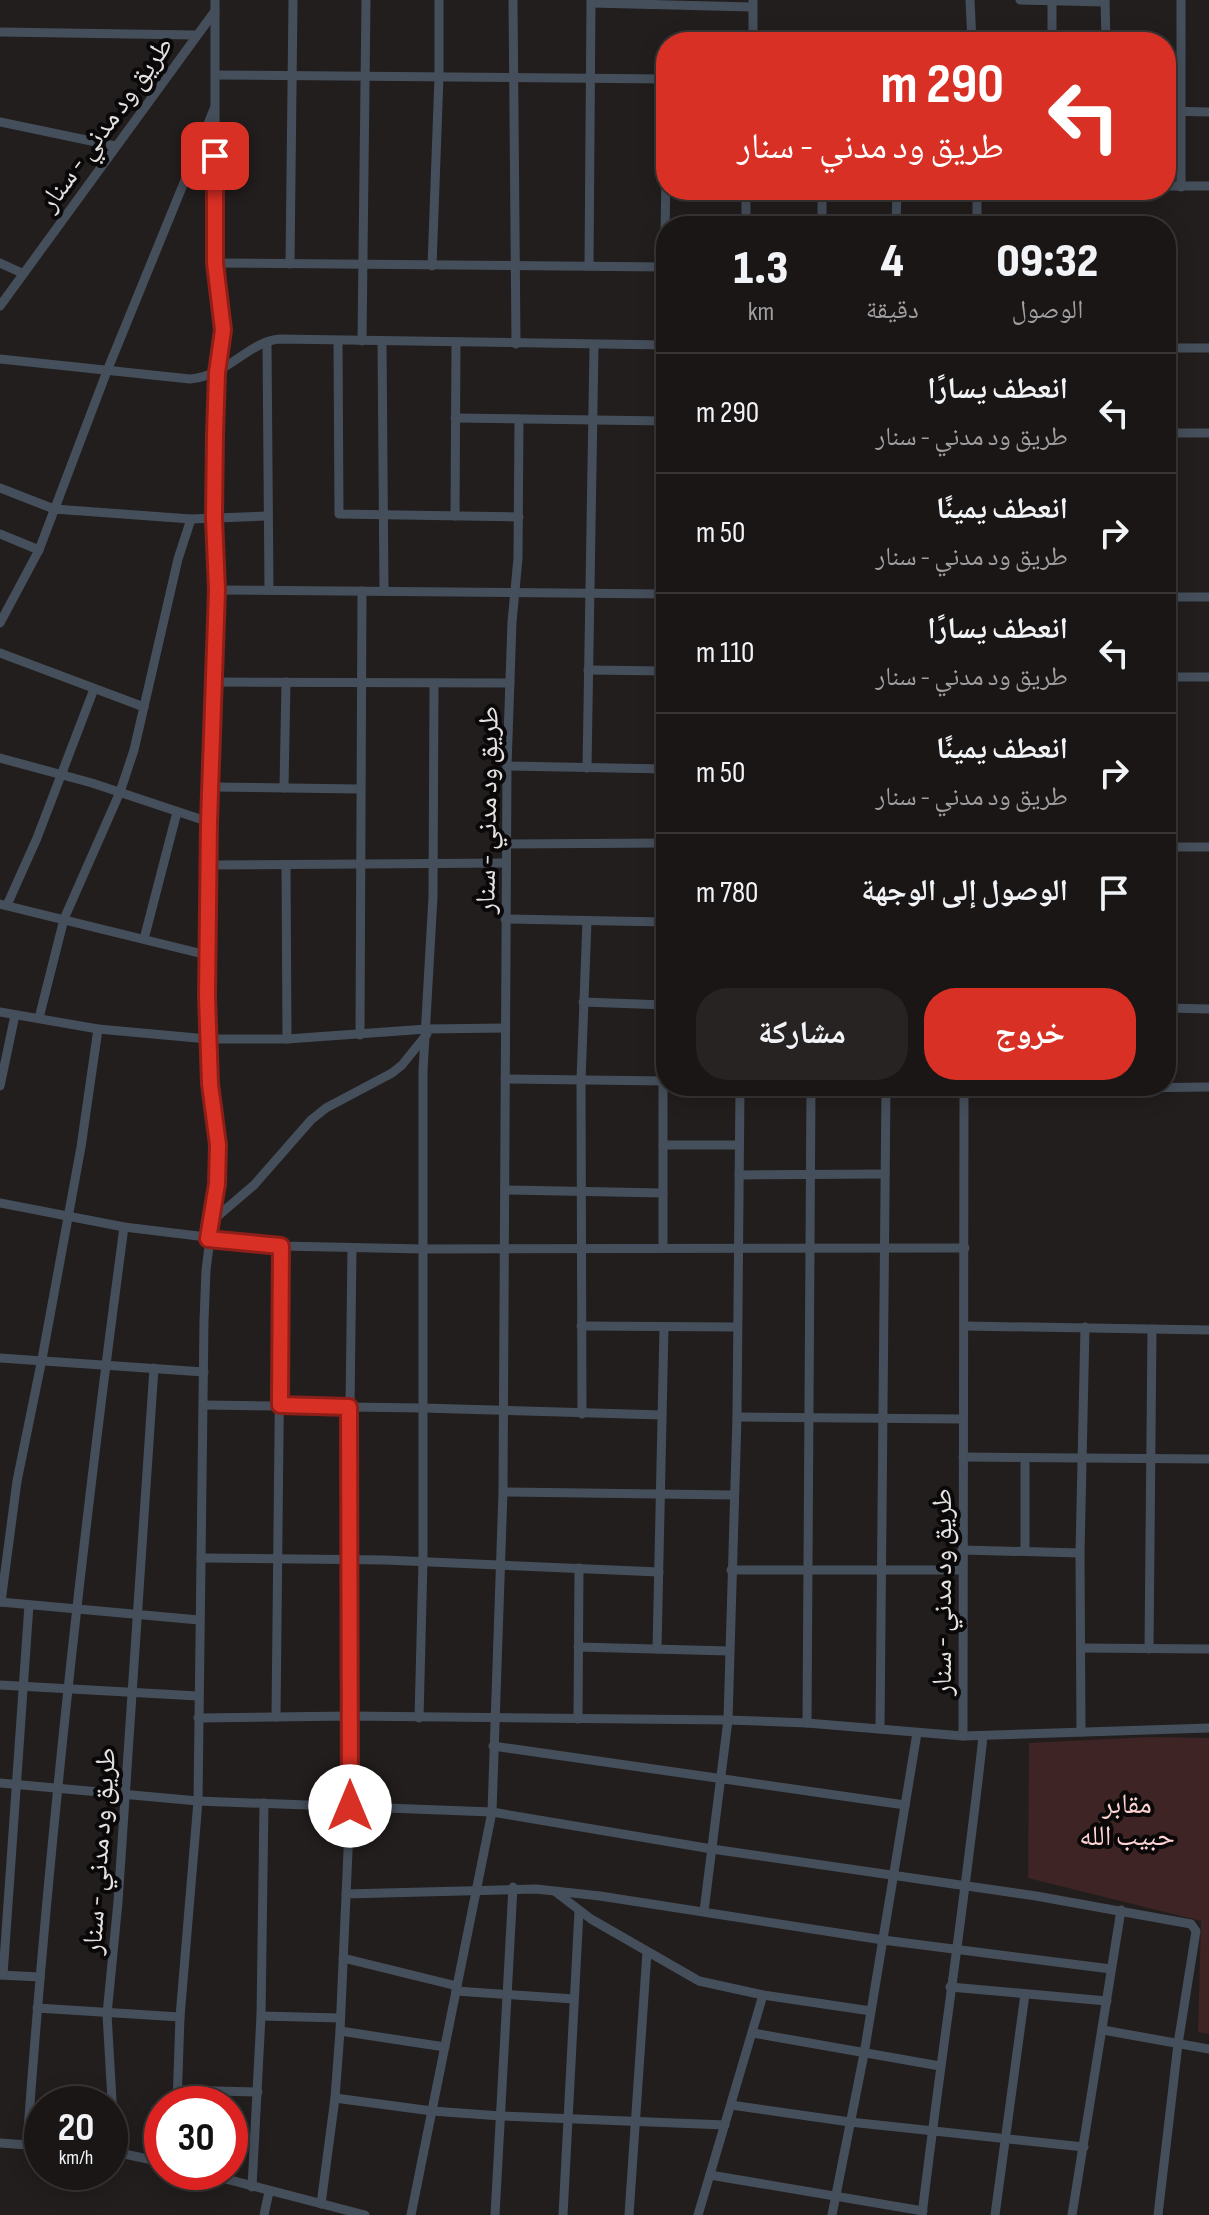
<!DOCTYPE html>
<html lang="ar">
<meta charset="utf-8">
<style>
body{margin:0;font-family:"Sofia Sans Condensed","Noto Naskh Arabic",sans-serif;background:#272323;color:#f1f3f6;direction:rtl;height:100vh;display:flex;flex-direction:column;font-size:30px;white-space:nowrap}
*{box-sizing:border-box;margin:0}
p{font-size:26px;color:#9f9fa1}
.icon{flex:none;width:44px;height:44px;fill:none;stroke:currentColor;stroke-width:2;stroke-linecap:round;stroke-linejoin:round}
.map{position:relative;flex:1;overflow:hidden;direction:ltr}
.sheet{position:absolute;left:656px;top:216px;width:520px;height:880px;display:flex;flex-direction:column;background:#1a1616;border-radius:32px;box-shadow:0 4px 20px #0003,0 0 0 2px #383535;direction:rtl}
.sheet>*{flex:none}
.guide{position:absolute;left:656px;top:32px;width:520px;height:168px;border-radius:32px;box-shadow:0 4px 20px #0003,0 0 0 2px #383535;direction:rtl;background:#d93025;color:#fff;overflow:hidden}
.speed{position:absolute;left:24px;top:2086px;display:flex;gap:16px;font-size:40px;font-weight:700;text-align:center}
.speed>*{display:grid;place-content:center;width:104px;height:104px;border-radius:50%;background:#1a1616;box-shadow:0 4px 20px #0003,0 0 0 2px #383535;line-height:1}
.speed small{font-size:20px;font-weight:400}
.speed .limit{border:12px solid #d22;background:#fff;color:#111}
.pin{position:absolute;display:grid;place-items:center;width:68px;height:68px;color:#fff;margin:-34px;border-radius:16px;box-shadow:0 4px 12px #0006}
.me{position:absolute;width:88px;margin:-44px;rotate:0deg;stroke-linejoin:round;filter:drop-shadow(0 0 6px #0008)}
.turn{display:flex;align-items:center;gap:28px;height:168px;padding:0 40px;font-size:36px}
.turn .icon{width:104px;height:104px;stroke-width:2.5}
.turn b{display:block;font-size:56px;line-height:68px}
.eta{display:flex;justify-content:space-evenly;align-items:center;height:136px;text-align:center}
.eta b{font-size:48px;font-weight:800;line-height:56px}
.cta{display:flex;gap:16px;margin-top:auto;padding:16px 40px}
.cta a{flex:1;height:92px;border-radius:32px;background:#d93025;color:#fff;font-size:32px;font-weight:800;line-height:92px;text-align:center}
.cta a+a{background:#272323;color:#f1f3f6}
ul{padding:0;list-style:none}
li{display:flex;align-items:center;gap:24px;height:120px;padding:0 40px;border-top:2px solid #383535}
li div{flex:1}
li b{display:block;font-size:30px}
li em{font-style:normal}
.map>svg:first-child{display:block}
.green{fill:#3e2424}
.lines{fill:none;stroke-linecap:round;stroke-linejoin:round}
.street{stroke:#454f5b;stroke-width:9}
.route-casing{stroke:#8d1f18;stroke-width:20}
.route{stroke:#d93025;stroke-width:14}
.labels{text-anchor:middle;stroke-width:8;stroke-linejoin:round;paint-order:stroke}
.street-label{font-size:28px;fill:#e4e1e1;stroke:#0a0808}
.park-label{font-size:28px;fill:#ffd3d3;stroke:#0a0808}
</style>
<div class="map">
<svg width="1209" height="2215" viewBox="0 0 1209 2215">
<rect width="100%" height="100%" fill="#221e1d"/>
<polygon class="green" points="1150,1737 1209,1738 1209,2034 1198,2032 1201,1921 1028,1878 1029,1743"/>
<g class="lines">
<g class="street">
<polyline points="513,0 516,344"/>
<polyline points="753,0 753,42"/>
<polyline points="970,0 972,42"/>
<polyline points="1020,0 1105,2"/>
<polyline points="1105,0 1106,42"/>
<polyline points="1052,1 1052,42"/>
<polyline points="591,3 752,7"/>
<polyline points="0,32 195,35"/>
<polyline points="216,75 666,79"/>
<polyline points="1166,111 1209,112"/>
<polyline points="0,122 115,146"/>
<polyline points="1166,186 1209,186"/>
<polyline points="1181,187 1181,0"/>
<polyline points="746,190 746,226"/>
<polyline points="822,226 822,190"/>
<polyline points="896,226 897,190"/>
<polyline points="977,226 977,190"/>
<polyline points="0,263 22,273"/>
<polyline points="215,263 666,267"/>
<polyline points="290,264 293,0"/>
<polyline points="432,266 439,77 439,0"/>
<polyline points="589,266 591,0"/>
<polyline points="0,306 215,11"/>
<polyline points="338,341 339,514 519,517"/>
<polyline points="362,341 366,0"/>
<polyline points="382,341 384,591"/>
<polyline points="267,342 269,590"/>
<polyline points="663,345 666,176"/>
<polyline points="1166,348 1209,348"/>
<path d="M0,359L190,379C228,376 249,341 280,339L666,345"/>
<polyline points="455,418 666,421"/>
<polyline points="1166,433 1209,433"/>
<polyline points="0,488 54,509 191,519 266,516"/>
<polyline points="455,516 456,344"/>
<polyline points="0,534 39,550"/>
<polyline points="217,590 666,594"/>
<polyline points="665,594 666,511"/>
<polyline points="1166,597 1209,597"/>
<polyline points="0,623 39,550 107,371 214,109"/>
<polyline points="0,653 144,707"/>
<polyline points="588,670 666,671"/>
<polyline points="1166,677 1209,677"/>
<polyline points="214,682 510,683"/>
<polyline points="0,758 92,783 209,822"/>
<polyline points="507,766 666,769"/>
<polyline points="587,768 594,346"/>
<polyline points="211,787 359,789"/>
<polyline points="284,788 286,682"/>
<polyline points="507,844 666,843"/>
<polyline points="1166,847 1209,847"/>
<polyline points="208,865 506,863"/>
<polyline points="286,865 287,1039"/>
<polyline points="0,904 207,955"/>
<polyline points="7,905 37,838 94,689"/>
<polyline points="505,919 665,922"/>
<polyline points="144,939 177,812"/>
<polyline points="583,1002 666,1005"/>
<polyline points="666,1005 666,890"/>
<polyline points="1166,1008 1209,1009"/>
<polyline points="0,1012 98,1029 208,1039 287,1039 427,1029 505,1028"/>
<polyline points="39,1018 64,919 120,792 134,750 178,559 191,519"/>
<polyline points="360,1035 362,591"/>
<polyline points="505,1079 666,1081"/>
<polyline points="0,1086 15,1015"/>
<polyline points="860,1086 1042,1089 1209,1087"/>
<polyline points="663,1145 739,1145"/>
<polyline points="739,1175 885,1174"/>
<polyline points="505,1190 663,1193"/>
<polyline points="0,1203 124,1227 281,1246 423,1249 965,1248"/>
<polyline points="212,1221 254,1185 311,1120 326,1108 392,1073 402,1065 427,1034"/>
<polyline points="663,1248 663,1081"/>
<polyline points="581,1326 737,1327"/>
<polyline points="964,1326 1209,1330"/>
<polyline points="0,1358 204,1372"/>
<polyline points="204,1405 422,1408 662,1415"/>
<polyline points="582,1414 581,1080 587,921"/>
<polyline points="737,1417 962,1419"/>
<polyline points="963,1457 1209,1459"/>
<polyline points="1025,1458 1025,1551"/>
<polyline points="503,1492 733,1495"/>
<polyline points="962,1550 1080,1553"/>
<polyline points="201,1558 385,1560 659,1572"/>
<polyline points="731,1570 962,1570"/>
<polyline points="0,1602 199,1620"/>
<polyline points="1,1602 17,1481 42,1359 81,1147 98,1029"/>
<polyline points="578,1647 729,1651"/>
<polyline points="1081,1648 1209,1649"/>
<polyline points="657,1649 664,1327"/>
<polyline points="1149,1649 1152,1329"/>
<polyline points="0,1685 198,1696"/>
<polyline points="276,1717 281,1246"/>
<polyline points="198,1718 350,1716 728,1720 807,1723 963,1736 1209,1728"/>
<polyline points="419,1718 423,1561 423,1071 433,897 434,684"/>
<polyline points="578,1719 579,1568"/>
<polyline points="807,1723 811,1086"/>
<polyline points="880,1729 886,1086"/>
<polyline points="1081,1732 1080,1553 1085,1327"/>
<polyline points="963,1736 964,1086"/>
<polyline points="493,1746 905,1805"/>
<polyline points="0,1783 198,1801 492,1812 712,1849 1036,1896 1191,1924 1196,1931 1178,2044 1158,2215"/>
<polyline points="557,1893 591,1919 699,1981 763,1995 871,2011"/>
<polyline points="346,1894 536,1889 600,1896 883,1940 1111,1969"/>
<polyline points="704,1911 728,1720 737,1417 740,1086"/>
<polyline points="343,1958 457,1986"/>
<polyline points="0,1975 40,1977"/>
<polyline points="3,1975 29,1605"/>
<polyline points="950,1987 1107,2001"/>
<polyline points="456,1991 574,1999"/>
<polyline points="37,2008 180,2017"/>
<polyline points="261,2016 340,2018"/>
<polyline points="1103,2030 1209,2049"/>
<polyline points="340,2031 445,2047"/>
<polyline points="753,2033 940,2066"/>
<polyline points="178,2090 258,2092"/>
<polyline points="335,2098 432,2111 501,2116 725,2125"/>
<polyline points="177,2104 180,2017 198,1801 204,1321 206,1270 217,1184 218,1145 210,1084 207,996 209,822 217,590 214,518 215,434 217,373 223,330 215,263 215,0"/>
<polyline points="731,2105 850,2122 1084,2147"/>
<polyline points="0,2143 42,2146"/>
<path d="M27,2144C49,1838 83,1532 124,1227"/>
<polyline points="110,2151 162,2162"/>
<polyline points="115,2152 107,2014 118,1902 154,1368"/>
<polyline points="199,2172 365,2215"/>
<polyline points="710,2175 923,2211"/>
<polyline points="252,2187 261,2016 264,1803"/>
<polyline points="321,2204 335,2098 340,2031 350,1806 349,1486 352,1248"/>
<polyline points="264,2215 269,2192"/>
<polyline points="411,2215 492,1812 503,1492 507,766 512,622 518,558 519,419"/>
<polyline points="495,2215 513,1887"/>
<polyline points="563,2215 579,1911"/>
<polyline points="629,2215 647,1952"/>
<polyline points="698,2215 763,1995"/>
<polyline points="832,2215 864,2054 917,1733"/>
<path d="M922,2215C941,2055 966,1896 983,1736"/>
<polyline points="995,2215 1025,1994"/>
<polyline points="1072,2215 1121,1910"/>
</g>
</g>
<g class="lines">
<g class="route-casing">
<polyline id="route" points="215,156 215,263 223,330 217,373 215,434 214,518 217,590 209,822 207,996 210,1084 218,1145 217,1184 208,1239 281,1246 280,1405 349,1407 350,1806"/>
</g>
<use href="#route" class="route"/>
</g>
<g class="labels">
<g class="street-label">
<text transform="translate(105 123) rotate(-54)" y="10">طريق ود مدني - سنار</text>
<text transform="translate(486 810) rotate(-89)" y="10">طريق ود مدني - سنار</text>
<text transform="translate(941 1592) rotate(-90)" y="10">طريق ود مدني - سنار</text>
<text transform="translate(98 1851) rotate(-86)" y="10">طريق ود مدني - سنار</text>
</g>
<g class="park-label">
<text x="1127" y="1813">مقابر<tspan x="1127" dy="32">حبيب الله</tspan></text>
</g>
</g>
</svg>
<div class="speed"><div>20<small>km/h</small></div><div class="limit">30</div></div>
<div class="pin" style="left:215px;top:156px;background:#d93025"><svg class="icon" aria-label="arrive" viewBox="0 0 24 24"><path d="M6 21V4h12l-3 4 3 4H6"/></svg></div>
<svg class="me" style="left:350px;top:1806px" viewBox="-20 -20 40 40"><circle r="19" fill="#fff"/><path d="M0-13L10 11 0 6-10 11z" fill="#d93025"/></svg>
<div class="guide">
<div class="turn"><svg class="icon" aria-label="left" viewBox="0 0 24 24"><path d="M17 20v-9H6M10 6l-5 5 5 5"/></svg><div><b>290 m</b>طريق ود مدني - سنار</div></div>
</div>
<section class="sheet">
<div class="eta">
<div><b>09:32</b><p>الوصول</p></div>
<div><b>4</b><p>دقيقة</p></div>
<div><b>1.3</b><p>km</p></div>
</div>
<ul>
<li><svg class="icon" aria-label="left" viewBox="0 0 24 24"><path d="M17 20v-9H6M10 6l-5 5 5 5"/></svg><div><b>انعطف يسارًا</b><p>طريق ود مدني - سنار</p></div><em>290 m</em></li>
<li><svg class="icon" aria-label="right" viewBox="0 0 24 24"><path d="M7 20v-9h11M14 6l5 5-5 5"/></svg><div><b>انعطف يمينًا</b><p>طريق ود مدني - سنار</p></div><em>50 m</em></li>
<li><svg class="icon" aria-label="left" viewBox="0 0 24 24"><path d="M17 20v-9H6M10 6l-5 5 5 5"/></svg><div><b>انعطف يسارًا</b><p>طريق ود مدني - سنار</p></div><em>110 m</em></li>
<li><svg class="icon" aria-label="right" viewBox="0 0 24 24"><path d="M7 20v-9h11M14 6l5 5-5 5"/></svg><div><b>انعطف يمينًا</b><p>طريق ود مدني - سنار</p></div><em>50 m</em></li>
<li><svg class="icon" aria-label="arrive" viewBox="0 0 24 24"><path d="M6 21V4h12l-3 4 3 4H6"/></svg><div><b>الوصول إلى الوجهة</b></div><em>780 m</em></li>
</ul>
<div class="cta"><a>خروج</a><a>مشاركة</a></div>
</section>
</div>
